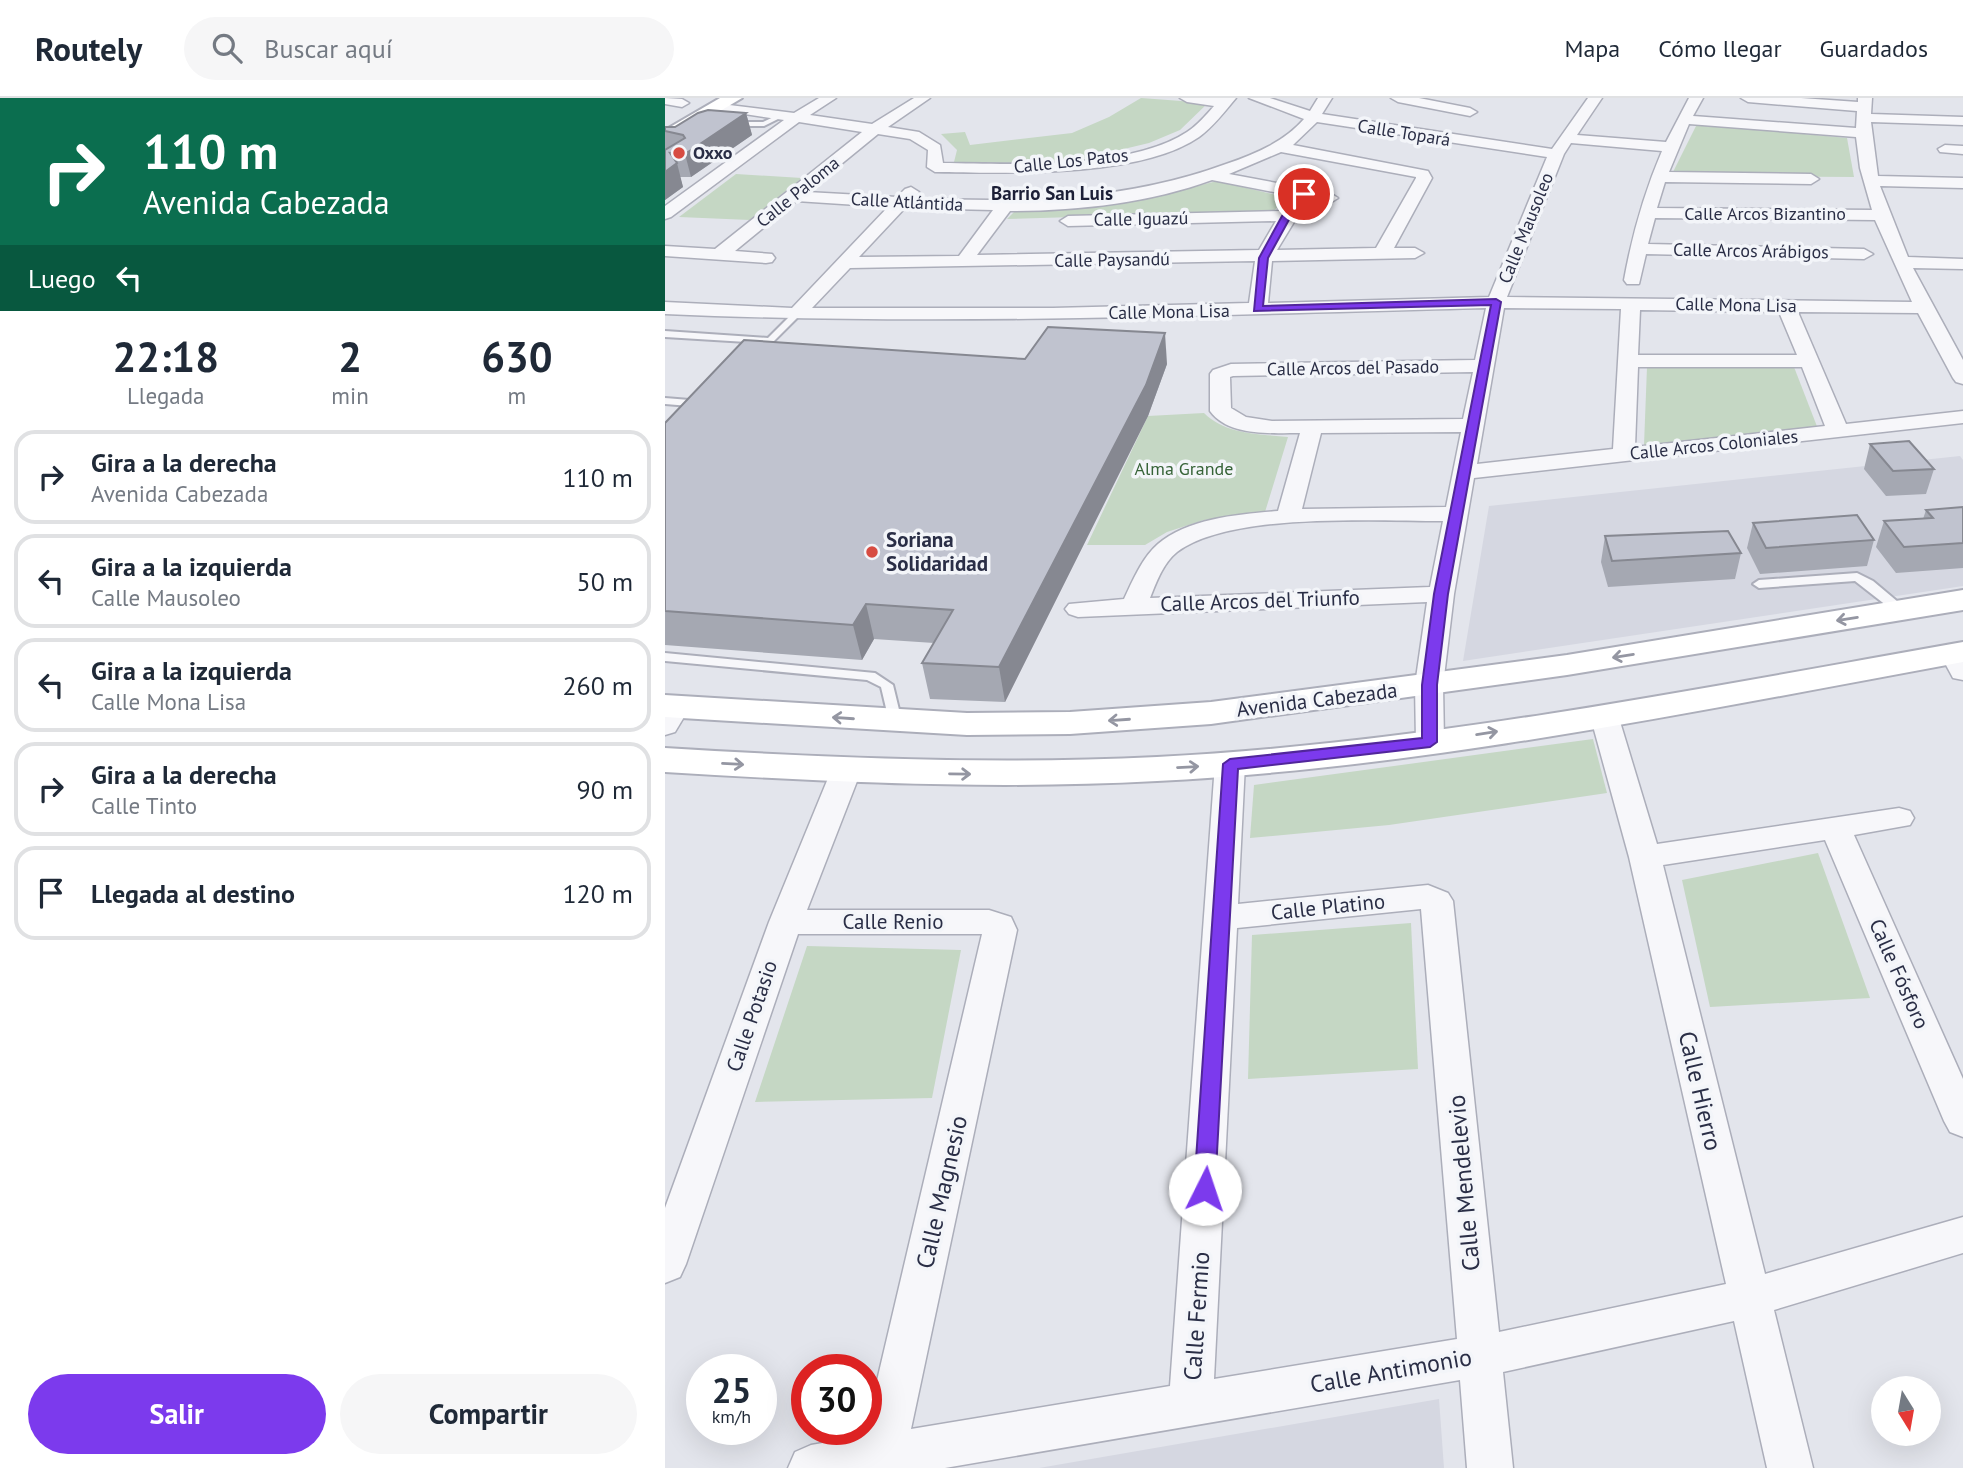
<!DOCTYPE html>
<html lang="es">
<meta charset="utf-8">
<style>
body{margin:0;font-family:"PT Sans",sans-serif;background:#f6f6f7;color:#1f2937;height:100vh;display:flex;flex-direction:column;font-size:26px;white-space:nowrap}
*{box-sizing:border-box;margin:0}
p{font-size:23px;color:#747a83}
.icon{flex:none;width:38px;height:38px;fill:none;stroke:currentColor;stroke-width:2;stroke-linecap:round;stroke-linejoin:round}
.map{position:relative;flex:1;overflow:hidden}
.side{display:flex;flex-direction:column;background:#fff;width:665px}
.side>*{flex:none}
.top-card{background:#0b6e4f;color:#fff;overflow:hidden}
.needle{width:46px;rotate:169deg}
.tools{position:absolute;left:1206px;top:1278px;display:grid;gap:14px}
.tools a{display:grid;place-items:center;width:70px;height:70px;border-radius:50%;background:#fff;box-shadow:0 7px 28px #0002;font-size:35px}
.speed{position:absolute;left:21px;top:1256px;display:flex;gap:14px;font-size:35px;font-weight:700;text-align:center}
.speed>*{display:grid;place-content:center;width:91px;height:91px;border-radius:50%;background:#fff;box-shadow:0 7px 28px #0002;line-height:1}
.speed small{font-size:18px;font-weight:400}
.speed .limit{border:10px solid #d22;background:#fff;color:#111}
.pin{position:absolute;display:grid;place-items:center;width:60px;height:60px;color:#fff;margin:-30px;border:4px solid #fff;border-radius:50%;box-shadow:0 2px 7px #0007}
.me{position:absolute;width:77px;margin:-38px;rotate:4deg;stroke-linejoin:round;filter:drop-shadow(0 0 5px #0008)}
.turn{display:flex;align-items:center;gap:24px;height:147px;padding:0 28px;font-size:32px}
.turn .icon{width:91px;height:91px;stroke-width:2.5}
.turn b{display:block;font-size:49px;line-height:60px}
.then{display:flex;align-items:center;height:66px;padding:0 28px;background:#0003;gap:14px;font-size:26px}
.eta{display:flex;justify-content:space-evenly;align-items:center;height:119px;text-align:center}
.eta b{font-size:42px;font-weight:800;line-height:49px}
.action{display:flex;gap:14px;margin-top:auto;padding:14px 28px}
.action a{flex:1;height:80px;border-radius:42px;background:#7c3aed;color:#fff;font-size:28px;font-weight:800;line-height:80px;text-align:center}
.action a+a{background:#f6f6f7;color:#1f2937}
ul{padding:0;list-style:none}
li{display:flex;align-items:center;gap:21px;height:94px;margin:0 14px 10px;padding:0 14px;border:4px solid #e0e1e3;border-radius:21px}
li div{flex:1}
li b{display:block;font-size:26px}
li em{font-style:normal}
header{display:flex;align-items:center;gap:42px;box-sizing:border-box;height:98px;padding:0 35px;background:#fff;border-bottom:2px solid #e0e1e3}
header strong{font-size:33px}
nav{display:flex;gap:38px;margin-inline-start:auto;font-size:24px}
.search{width:490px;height:63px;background:#f6f6f7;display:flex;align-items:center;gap:18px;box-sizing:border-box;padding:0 24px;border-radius:38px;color:#747a83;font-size:26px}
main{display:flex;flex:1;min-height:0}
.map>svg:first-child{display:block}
.built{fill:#d5d7e1}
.green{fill:#c5d7c4}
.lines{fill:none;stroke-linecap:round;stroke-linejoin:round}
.service-casing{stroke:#acaeba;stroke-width:4}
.minor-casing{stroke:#acaeba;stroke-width:3}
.secondary-casing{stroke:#acaeba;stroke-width:4}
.service{fill:#f7f7fa;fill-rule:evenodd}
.minor{fill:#f7f7fa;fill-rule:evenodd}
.secondary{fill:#fff;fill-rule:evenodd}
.wall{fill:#a5a8b2}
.shaded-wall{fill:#868891}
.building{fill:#c0c3cf;stroke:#868891;stroke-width:2}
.oneway{stroke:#9496a2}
.route{fill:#7c3aed;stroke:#51269a;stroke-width:2}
.poi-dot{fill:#d74c42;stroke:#f3f5f9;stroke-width:2.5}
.labels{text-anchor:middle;stroke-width:7;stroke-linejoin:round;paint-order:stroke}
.far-street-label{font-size:18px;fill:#2a2e46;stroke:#f3f5f9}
.far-poi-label{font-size:18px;font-weight:bold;fill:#2a2e46;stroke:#f3f5f9;text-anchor:start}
.far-park-label{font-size:18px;fill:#366337;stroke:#f3f5f9}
.far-neighbourhood-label{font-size:19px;font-weight:bold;fill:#1c1f37;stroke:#f3f5f9}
.poi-label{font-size:21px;font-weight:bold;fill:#2a2e46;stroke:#f3f5f9;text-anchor:start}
.street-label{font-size:21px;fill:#2a2e46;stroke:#f3f5f9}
.near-street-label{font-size:24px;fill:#2a2e46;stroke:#f3f5f9}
</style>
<header>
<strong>Routely</strong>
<div class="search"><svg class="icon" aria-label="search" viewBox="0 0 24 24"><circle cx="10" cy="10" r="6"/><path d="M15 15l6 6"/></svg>Buscar aquí</div>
<nav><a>Mapa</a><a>Cómo llegar</a><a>Guardados</a></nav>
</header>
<main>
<section class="side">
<div class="top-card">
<div class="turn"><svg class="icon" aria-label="right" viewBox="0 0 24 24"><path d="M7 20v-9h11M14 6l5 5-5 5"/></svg><div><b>110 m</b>Avenida Cabezada</div></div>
<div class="then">Luego<svg class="icon" aria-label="left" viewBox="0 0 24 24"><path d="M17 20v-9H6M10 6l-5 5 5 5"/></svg></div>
</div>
<div class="eta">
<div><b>22:18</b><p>Llegada</p></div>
<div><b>2</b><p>min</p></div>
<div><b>630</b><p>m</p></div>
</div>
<ul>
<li><svg class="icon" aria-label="right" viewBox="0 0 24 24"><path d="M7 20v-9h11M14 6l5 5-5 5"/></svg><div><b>Gira a la derecha</b><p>Avenida Cabezada</p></div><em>110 m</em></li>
<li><svg class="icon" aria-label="left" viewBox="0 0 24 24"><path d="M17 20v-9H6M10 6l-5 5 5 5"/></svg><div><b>Gira a la izquierda</b><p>Calle Mausoleo</p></div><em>50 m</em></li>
<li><svg class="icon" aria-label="left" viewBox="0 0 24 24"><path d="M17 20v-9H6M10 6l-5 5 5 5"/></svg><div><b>Gira a la izquierda</b><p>Calle Mona Lisa</p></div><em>260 m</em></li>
<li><svg class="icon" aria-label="right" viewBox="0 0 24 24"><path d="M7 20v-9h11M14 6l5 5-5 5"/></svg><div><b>Gira a la derecha</b><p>Calle Tinto</p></div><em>90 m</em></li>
<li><svg class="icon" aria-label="arrive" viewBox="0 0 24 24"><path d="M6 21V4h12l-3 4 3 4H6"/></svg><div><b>Llegada al destino</b></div><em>120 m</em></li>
</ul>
<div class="action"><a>Salir</a><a>Compartir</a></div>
</section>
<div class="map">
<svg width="1298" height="1370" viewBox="0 0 1298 1370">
<rect width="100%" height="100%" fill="#e3e5ec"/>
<g class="built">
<polygon points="1295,358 1298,362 1298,488 798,563 824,408"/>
<polygon points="774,1301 779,1370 374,1370"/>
</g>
<g class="green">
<polygon points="476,0 543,5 515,32 484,45 417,61 350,65 289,64 292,52 276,36 300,34 305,47 407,35 444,19"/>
<polygon points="1032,26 1182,40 1189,79 1006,78"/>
<polygon points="71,76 137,80 85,122 14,119"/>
<path d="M552,83L620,99L609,113L342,121L350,113C419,108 485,101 552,83Z"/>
<polygon points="982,269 1129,269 1153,331 979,347"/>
<path d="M539,315C561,337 595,336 623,339L600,414L539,422L502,434L480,447H422L483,318Z"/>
<polygon points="928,641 942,695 724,727 585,740 589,687"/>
<polygon points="1153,755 1205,900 1045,909 1017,782"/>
<polygon points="746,825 753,971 583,981 587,837"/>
<polygon points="142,848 296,852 267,1000 90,1004"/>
</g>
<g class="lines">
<g class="service-casing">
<g id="service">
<polygon points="117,15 119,18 99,28 68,28 65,26 68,24 98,24"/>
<polygon points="129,214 136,216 92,260 87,257 98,245 0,239 0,233 103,240"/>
<polygon points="0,300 37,303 42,306 37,309 0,306"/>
<polygon points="1192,475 1208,483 1239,509 1241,512 1239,515 1231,515 1190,483 1094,490 1088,486 1094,482"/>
<polygon points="0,555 210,575 228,587 237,624 235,627 225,627 216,589 202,582 0,563"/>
</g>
</g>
<g class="minor-casing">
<g id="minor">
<polygon points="0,0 17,1 24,5 17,9 0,6"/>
<path d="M154,0H171L145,17L207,26L249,0H265L223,29L254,34L275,47L278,65C346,66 464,72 522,34C533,27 541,17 549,8L522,4L515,0H571C560,13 548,29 534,39C475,80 341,75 270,74L262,69L263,52L245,41L213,36L142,94L232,99L240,91L246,89L254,94L249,100C356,105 460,103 561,66C590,56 619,44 639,21L584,0H605L645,13L653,0H667L657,16L887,51L923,0H937L912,37L1001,44L1024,0H1038L1028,18L1191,30L1192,13L1083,4L1076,0H1136L1193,4V0H1207L1206,16L1298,19V27L1206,24L1213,78L1298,80V90L1215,88L1243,159L1298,161V171L1248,170L1298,262V286L1291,284L1288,280L1253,215L1133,214L1181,326L1298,313V325L809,380L789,496L778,587L779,644L775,650L765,653L755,650L751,644L750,587L762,504L413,519L404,516L400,511L404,506L459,501C468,482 477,460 493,446C523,420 576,416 613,413L635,335C607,335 564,339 545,313V276L548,272L566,266L810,262L821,210C547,217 274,228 0,216V204L127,210L223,109L131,103L70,153L107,156L110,160L107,164L101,165L0,158V148L50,151L197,34L134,24L6,119L0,121V108L119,22L53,12L48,11V5L129,15ZM652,24L882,59L824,199L603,205L607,163L750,160L759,155L750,150H729L767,80L763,73L628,47ZM1024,26L1191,39L1195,70L1207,112L992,110L1000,84L1146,86L1154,81L1146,76L1004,74ZM906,45L997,53C979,95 967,138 959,182L962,186H974L981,156L1199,161L1208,156L1199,151L983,146L990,120L1210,122L1247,204L842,199L899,56ZM616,54L751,79V80L711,150L612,152L643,101L665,105L673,100L665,95L564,76ZM547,82L629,98L617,113L403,118L395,123L403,128L611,123L594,152L312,157L345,113C412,113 484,105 547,82ZM240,110L328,112L294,158L194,159ZM590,163L584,205L388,210H147L185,170ZM839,210L956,211L948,351L812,366ZM975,212L1114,214L1132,257H973ZM973,269H1137L1160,328L970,349ZM808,274L798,321L607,323L581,319L566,310L565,279L568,278ZM796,334L781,409L637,411L656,335ZM778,423L765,489L485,500C491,485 498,465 512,454C566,414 711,423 778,423Z"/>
<polygon points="726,0 754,0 805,10 812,14 805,18 733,4"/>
<polygon points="1280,47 1298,48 1298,56 1275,54 1273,51"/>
<polygon points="1288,548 1298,551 1298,582 1288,580 1275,556 1279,550"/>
<polygon points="11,600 21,603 25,609 10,634 0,637 0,605"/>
<path d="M939,608L949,611L953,617L992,746L1234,710L1245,713L1249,720L1245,727L1189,737L1298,981V1039L1285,1034L1279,1023L1160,742L998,767L1100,1176L1298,1119V1155L1109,1212L1148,1370H1102L1069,1223L838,1274L848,1370H802L795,1282L280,1370H123L130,1354L146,1347L199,1338L317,836H133L21,1166L15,1179L0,1185V1110L104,824L166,673L171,666L181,663L191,666L196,673L142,812H324L346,819L352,832L246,1331L505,1288L550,666L555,659L565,657L575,659L580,666L573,806L763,787L783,795L788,803L834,1234L1061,1186L964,759L925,617L929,611ZM756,811L792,1241L549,1281L572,830Z"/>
</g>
</g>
<g class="secondary-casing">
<g id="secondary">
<polygon points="55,0 77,0 0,46 0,32"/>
<polygon points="1298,492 1298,512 902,577 546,626 405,636 302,637 0,619 0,597 302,615 405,614 546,604 902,557"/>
<path d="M1298,544V564C1031,613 764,669 492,683C328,692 164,684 0,674V650C164,660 328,667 492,659C763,645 1031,591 1298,544Z"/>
</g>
</g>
<use href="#service" class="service"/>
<use href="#minor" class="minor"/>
<use href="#secondary" class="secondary"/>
</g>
<g class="wall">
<polygon points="81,15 87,37 26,79 15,79 18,89 0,102 0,29 10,29"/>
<polygon points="502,266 483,318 340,604 265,601 257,565 269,545 209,541 197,562 0,547 0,325"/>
<polygon points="1205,346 1269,371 1261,396 1221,398 1199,371"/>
<polygon points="1298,409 1298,470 1231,475 1211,449 1219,423 1258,421 1261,412"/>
<polygon points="1088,425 1209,442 1202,468 1095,476 1082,450"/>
<polygon points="940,438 1076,455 1070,481 943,489 936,464"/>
</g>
<g class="shaded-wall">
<polygon points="81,15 87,37 26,79 20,56"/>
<polygon points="12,65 18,89 0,102 0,74"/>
<polygon points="500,235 502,266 483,318 340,604 334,569"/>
<polygon points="201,506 209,541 197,562 188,527"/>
</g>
<g class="building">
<polygon points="43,12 81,15 20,56 5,55 12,65 0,74 0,52 20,40 18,37 0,33 0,29 10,29 33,15"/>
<polygon points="383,229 500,235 481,287 334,569 257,565 288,512 201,506 188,527 0,513 0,325 79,242 360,261"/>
<polygon points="1244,343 1269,371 1228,373 1205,346"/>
<polygon points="1298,409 1298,445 1239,449 1219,423 1268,420 1261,412"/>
<polygon points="1192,417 1209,442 1101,450 1088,425"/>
<polygon points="1063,433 1076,455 947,463 940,438"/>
</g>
<defs><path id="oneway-shaft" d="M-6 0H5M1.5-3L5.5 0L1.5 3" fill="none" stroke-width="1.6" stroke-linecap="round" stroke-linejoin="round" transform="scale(1.75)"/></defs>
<g class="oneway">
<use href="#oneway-shaft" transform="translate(1182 521) rotate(171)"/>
<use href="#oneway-shaft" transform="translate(958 558) rotate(171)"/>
<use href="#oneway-shaft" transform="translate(178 620) rotate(-176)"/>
<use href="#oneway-shaft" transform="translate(454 622) rotate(176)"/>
<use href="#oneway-shaft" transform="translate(822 635) rotate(-9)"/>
<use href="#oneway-shaft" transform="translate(68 666) rotate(3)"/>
<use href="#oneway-shaft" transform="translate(523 669) rotate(-3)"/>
<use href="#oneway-shaft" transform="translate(295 676) rotate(1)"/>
</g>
<polygon class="route" points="636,94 643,96 626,118 603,160 598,208 831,201 836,204 783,496 772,587 772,644 765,649 573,671 550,1091 547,1098 540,1100 532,1098 529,1091 558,666 565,661 757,640 757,587 769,496 826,207 589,213 594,160 617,118"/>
<g class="poi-dot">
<circle cx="14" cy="55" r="7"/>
<circle cx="207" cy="454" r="7"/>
</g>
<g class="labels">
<g class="far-street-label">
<text transform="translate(739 35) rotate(9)" y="6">Calle Topará</text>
<text transform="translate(406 63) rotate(-6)" y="6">Calle Los Patos</text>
<text transform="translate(133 94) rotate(-39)" y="6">Calle Paloma</text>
<text transform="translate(242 104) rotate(3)" y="6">Calle Atlántida</text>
<text x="1100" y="122">Calle Arcos Bizantino</text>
<text transform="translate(476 121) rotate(-1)" y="6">Calle Iguazú</text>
<text transform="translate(861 130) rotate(-68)" y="6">Calle Mausoleo</text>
<text transform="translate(1086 153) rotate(1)" y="6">Calle Arcos Arábigos</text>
<text transform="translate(447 162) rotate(-1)" y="6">Calle Paysandú</text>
<text transform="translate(1071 207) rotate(1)" y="6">Calle Mona Lisa</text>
<text transform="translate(504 214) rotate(-1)" y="6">Calle Mona Lisa</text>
<text transform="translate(688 270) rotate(-1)" y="6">Calle Arcos del Pasado</text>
<text transform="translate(1049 347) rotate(-6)" y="6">Calle Arcos Coloniales</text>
</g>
<g class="far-poi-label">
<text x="28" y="61">Oxxo</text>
</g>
<g class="far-park-label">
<text x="519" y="377">Alma Grande</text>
</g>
<g class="far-neighbourhood-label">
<text x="387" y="102">Barrio San Luis</text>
</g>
<g class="poi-label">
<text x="221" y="449">Soriana<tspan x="221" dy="24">Solidaridad</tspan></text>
</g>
<g class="street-label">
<text transform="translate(595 503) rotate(-2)" y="7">Calle Arcos del Triunfo</text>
<text transform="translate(652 602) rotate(-7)" y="7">Avenida Cabezada</text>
<text transform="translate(663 809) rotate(-6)" y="7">Calle Platino</text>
<text x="228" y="831">Calle Renio</text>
<text transform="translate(1234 876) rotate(66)" y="7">Calle Fósforo</text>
<text transform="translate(87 918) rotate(-71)" y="7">Calle Potasio</text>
</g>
<g class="near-street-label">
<text transform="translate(1035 993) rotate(77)" y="8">Calle Hierro</text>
<text transform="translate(799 1085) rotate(-95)" y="8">Calle Mendelevio</text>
<text transform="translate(277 1094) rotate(-77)" y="8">Calle Magnesio</text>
<text transform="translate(532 1218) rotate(-86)" y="8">Calle Fermio</text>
<text transform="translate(726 1273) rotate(-10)" y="8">Calle Antimonio</text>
</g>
</g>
</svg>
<div class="tools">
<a><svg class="needle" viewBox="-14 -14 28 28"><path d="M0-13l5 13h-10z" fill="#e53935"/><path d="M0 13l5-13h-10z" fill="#747a83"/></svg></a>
</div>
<div class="speed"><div>25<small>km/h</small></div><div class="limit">30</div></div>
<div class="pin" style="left:639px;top:96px;background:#d93025"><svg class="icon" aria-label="arrive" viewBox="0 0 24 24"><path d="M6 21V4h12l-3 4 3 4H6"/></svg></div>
<svg class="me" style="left:540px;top:1091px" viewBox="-20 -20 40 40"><circle r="19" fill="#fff"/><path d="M0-13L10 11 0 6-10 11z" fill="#7c3aed"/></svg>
</div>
</main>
